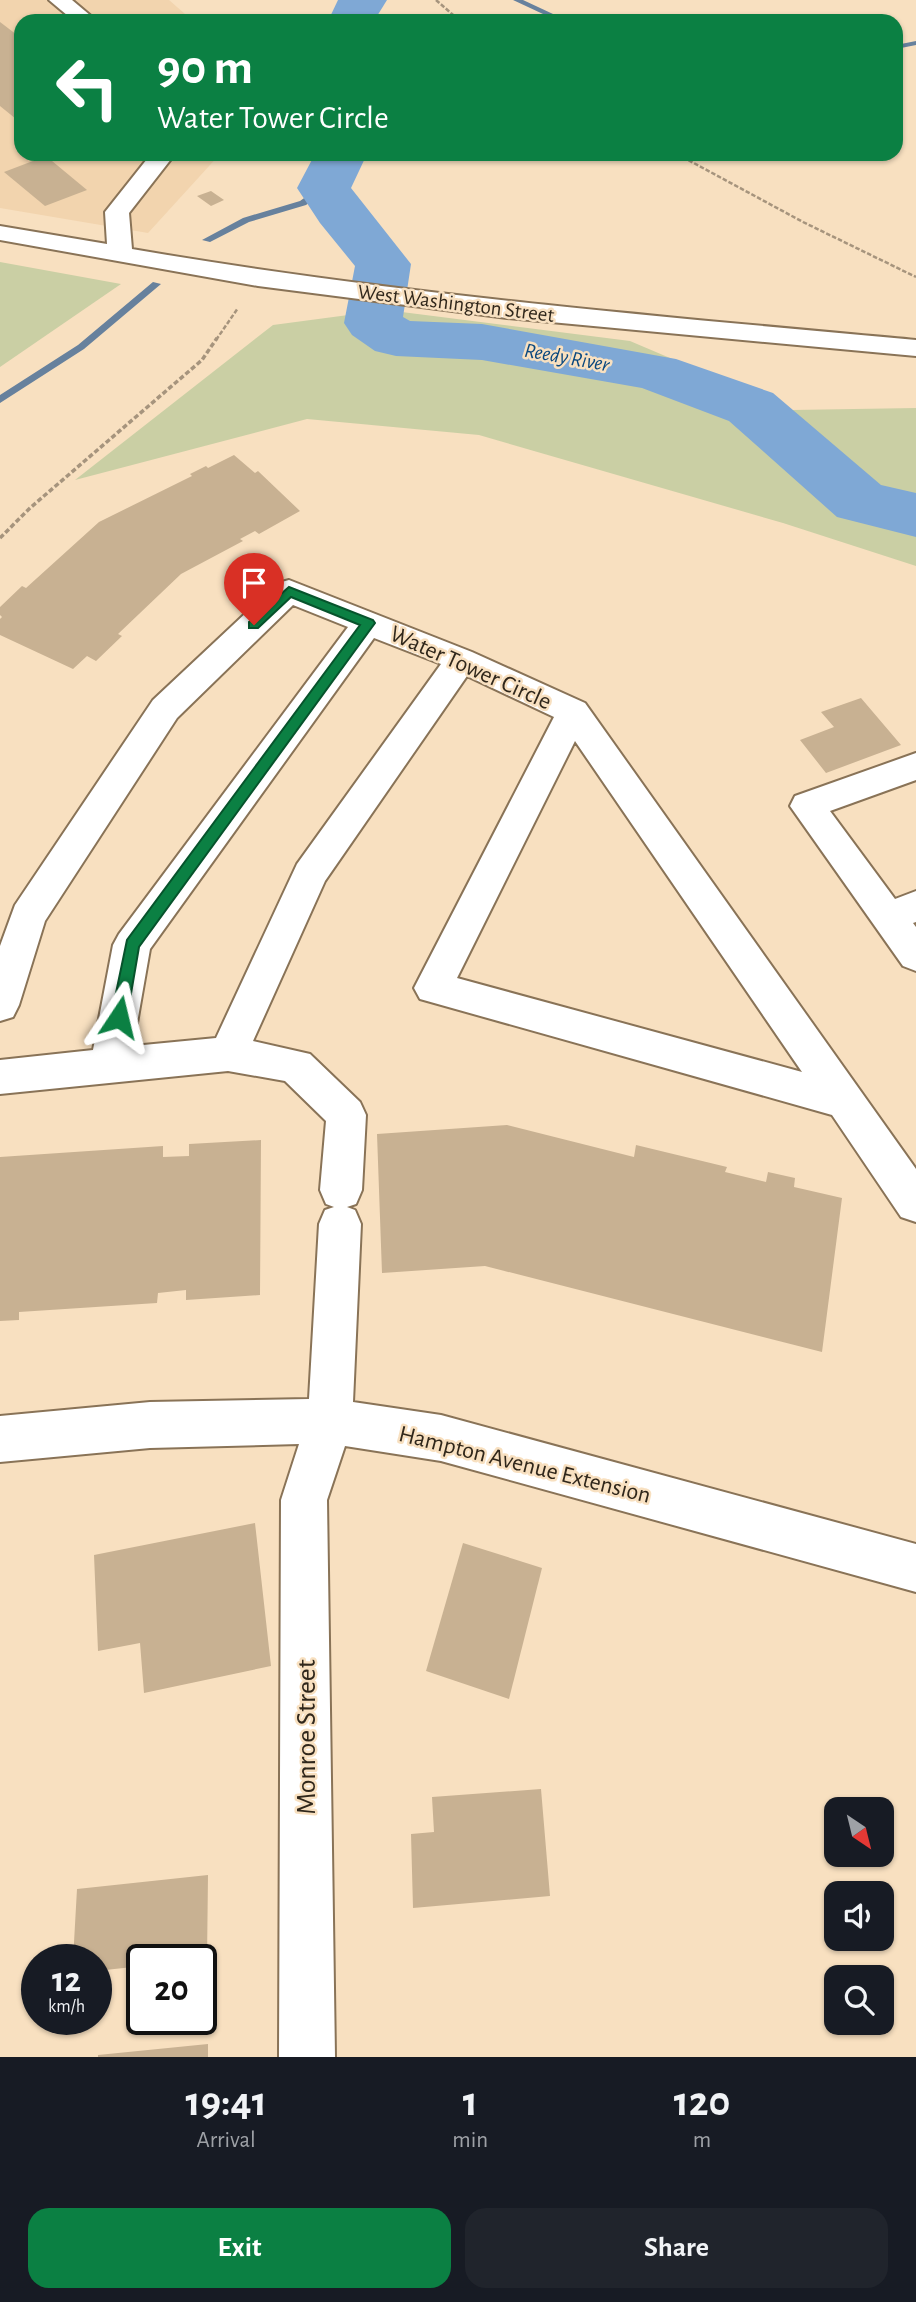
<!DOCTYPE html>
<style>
body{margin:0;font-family:"Alegreya Sans",sans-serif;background:#20242c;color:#f1f3f6;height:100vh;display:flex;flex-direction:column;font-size:26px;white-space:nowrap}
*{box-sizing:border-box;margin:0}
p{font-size:23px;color:#9ea1a6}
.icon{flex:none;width:38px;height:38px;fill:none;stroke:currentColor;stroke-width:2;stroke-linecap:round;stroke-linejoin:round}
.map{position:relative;height:2057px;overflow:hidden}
.panel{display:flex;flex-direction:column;background:#171b24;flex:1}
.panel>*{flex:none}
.top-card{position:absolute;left:14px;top:14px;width:889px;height:147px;border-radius:21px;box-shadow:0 2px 5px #0004;background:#0b8043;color:#fff;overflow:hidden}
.needle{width:46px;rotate:145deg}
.buttons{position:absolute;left:824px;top:1797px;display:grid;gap:14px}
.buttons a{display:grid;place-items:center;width:70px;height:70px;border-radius:14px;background:#171b24;box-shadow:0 2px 5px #0004;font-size:35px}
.speed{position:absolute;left:21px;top:1944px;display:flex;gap:14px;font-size:35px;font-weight:700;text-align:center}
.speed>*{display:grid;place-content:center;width:91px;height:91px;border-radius:50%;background:#171b24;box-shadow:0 2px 5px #0004;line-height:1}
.speed small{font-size:18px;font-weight:400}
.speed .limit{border:4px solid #111;border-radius:10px;background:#fff;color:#111}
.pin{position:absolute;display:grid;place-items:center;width:60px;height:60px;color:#fff;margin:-72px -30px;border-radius:50% 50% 50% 0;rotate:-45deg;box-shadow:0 0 7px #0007}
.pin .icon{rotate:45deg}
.me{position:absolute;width:77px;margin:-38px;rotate:10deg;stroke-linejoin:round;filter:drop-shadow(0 0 5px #0008)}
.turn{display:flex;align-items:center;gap:24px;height:147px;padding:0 28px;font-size:32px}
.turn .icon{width:91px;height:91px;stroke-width:2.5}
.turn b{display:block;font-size:49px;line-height:60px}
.eta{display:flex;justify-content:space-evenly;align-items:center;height:119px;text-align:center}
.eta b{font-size:42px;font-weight:700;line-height:49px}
.primary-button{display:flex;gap:14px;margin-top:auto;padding:14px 28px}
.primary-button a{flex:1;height:80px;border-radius:21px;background:#0b8043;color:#fff;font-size:28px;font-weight:700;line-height:80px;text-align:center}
.primary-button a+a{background:#20242c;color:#f1f3f6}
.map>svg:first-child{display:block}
.built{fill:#f2d4ae}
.green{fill:#cacfa4}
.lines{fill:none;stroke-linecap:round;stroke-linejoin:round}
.stream{fill:#67819d;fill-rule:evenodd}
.river{fill:#7fa8d5;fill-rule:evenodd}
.building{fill:#c8b192}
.minor-casing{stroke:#897357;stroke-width:4}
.path-far1{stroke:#a6947d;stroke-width:2.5;stroke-dasharray:4.5 2;stroke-linecap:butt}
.path{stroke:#a6947d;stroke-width:3.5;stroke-dasharray:5 2.5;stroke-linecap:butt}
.minor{fill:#fff;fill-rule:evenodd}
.route{fill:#0b8043;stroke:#07532c;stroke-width:2}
.labels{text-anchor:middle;stroke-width:5;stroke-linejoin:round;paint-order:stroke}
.far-street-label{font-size:21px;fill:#30271b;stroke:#f8e0c0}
.far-water-label{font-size:21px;font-style:italic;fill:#09477e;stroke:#f8e0c0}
.street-label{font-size:24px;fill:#30271b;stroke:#f8e0c0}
.near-street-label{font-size:28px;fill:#30271b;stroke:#f8e0c0}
</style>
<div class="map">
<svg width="916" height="2057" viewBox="0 0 916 2057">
<rect width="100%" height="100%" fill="#f8e0c0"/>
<polygon class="built" points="0,0 169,0 193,21 21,21 21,154 220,154 148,233 0,208"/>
<g class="green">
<polygon points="0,262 121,284 0,367"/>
<polygon points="386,310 630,341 792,410 916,408 916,566 783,523 479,435 307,419 75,480 273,325"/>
</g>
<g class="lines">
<g class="stream">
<polygon points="513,0 523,0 568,21 558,21"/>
<polygon points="916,41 916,45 896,49 896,45"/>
<polygon points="321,186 328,188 306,205 249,222 210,242 202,240 243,218 300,201"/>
<polygon points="153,282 161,284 84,349 0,403 0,395 78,345"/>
</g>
<g class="river">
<polygon points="338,0 387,0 374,21 328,21"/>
<polygon points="315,154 367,154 351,188 411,264 403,317 410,321 482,324 676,359 773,393 881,485 916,493 916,537 837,517 729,421 642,388 482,360 396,356 375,351 352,335 344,323 355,266 320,223 297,188"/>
</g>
</g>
<g class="building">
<polygon points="0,22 21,38 21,123 0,106"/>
<polygon points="46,156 87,190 45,206 4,172"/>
<polygon points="211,191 224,200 211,206 197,196"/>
<polygon points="234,455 255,473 258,471 300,511 259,534 255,531 240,539 243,541 181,574 118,634 122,636 96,661 87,656 73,669 0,635 0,619 2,617 0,615 0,607 22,586 26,588 99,522 192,476 190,474 206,466 208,468"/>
<polygon points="861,698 901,745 826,773 800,740 834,727 821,712"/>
<polygon points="507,1125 634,1157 636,1145 727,1167 725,1172 766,1182 768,1172 795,1178 794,1187 842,1198 822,1352 485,1266 382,1273 377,1134"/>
<polygon points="261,1140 260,1295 186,1300 186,1290 158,1293 157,1303 19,1312 19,1320 0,1321 0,1157 163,1146 163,1157 189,1156 189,1144"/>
<polygon points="255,1523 271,1666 144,1693 140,1643 98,1651 94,1555"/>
<polygon points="463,1543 542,1568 509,1699 426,1671"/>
<polygon points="541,1789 550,1896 413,1908 411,1834 434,1832 432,1797"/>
<polygon points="208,1875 207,1960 142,1960 142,1966 96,1971 96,1960 73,1960 77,1889"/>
<polygon points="208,2044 208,2057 98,2057 98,2055"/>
</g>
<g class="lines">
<g class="minor-casing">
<g id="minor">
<polygon points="49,0 72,0 97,21 74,21"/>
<path d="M151,154H175L129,213L132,249C392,294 654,316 916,340V356L507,318L258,286L0,240V226L107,244L105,212Z"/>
<path d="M289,580L472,652L585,703L916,1169V1222L901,1217L832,1115L420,999L414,988L554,717L467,676L325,881L253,1041L310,1054L360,1102L366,1115L362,1190L356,1204L347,1207L355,1210L361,1224L353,1402L441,1415L916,1544V1592L441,1461L345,1446L327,1500L335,2057H279L281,1500L299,1444L150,1448L0,1462V1416L150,1402L309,1399L319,1224L325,1210L334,1207L326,1204L320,1190L326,1121L285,1081L228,1071L0,1094V1060L93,1050L113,945L119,934L348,627L293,605L177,718L45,921L19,1005L13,1017L0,1021V946L15,905L153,700L278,583ZM374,638L441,664L297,864L216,1038L133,1046L150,949ZM575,741L802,1072L457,978Z"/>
<polygon points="916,753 916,780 830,811 895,899 916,891 916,922 913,923 916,927 916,971 903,966 790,806 795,796"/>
</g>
</g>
<g class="path-far1">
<polyline points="436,0 460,21"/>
<polyline points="677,154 803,222 916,277"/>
<polyline points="216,340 238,308"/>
</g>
<polyline class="path" points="0,538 30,508 202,360 217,338"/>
<use href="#minor" class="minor"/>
</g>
<polygon class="route" points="289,587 373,620 375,623 139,947 127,1017 125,1022 113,1022 111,1017 127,940 360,625 291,597 258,628 249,628 249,622"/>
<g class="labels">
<g class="far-street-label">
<text transform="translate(456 303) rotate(7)" y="7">West Washington Street</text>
</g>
<g class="far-water-label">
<text transform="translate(567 357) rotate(10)" y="7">Reedy River</text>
</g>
<g class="street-label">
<text transform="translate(471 667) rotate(24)" y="8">Water Tower Circle</text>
<text transform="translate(525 1464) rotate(14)" y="8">Hampton Avenue Extension</text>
</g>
<g class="near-street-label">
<text transform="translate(305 1737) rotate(-90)" y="10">Monroe Street</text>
</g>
</g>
</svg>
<div class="buttons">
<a><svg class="needle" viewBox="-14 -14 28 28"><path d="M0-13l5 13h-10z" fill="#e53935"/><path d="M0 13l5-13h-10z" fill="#9ea1a6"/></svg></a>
<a><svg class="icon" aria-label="sound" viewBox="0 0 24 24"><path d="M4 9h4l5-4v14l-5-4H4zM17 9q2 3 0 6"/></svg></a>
<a><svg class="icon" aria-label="search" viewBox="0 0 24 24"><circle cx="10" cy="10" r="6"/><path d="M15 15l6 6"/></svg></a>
</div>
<div class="speed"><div>12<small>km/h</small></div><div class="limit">20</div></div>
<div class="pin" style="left:254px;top:625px;background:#d93025"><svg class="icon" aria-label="arrive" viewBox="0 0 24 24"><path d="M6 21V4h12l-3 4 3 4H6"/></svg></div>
<svg class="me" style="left:119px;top:1017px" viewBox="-20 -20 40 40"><path d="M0-17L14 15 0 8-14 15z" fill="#0b8043" stroke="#fff" stroke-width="4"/></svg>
<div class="top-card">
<div class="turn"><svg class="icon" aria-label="left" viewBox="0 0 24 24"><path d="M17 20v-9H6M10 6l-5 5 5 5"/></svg><div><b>90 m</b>Water Tower Circle</div></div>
</div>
</div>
<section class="panel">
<div class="eta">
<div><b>19:41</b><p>Arrival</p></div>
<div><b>1</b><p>min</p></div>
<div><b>120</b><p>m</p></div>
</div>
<div class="primary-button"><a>Exit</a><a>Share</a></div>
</section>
